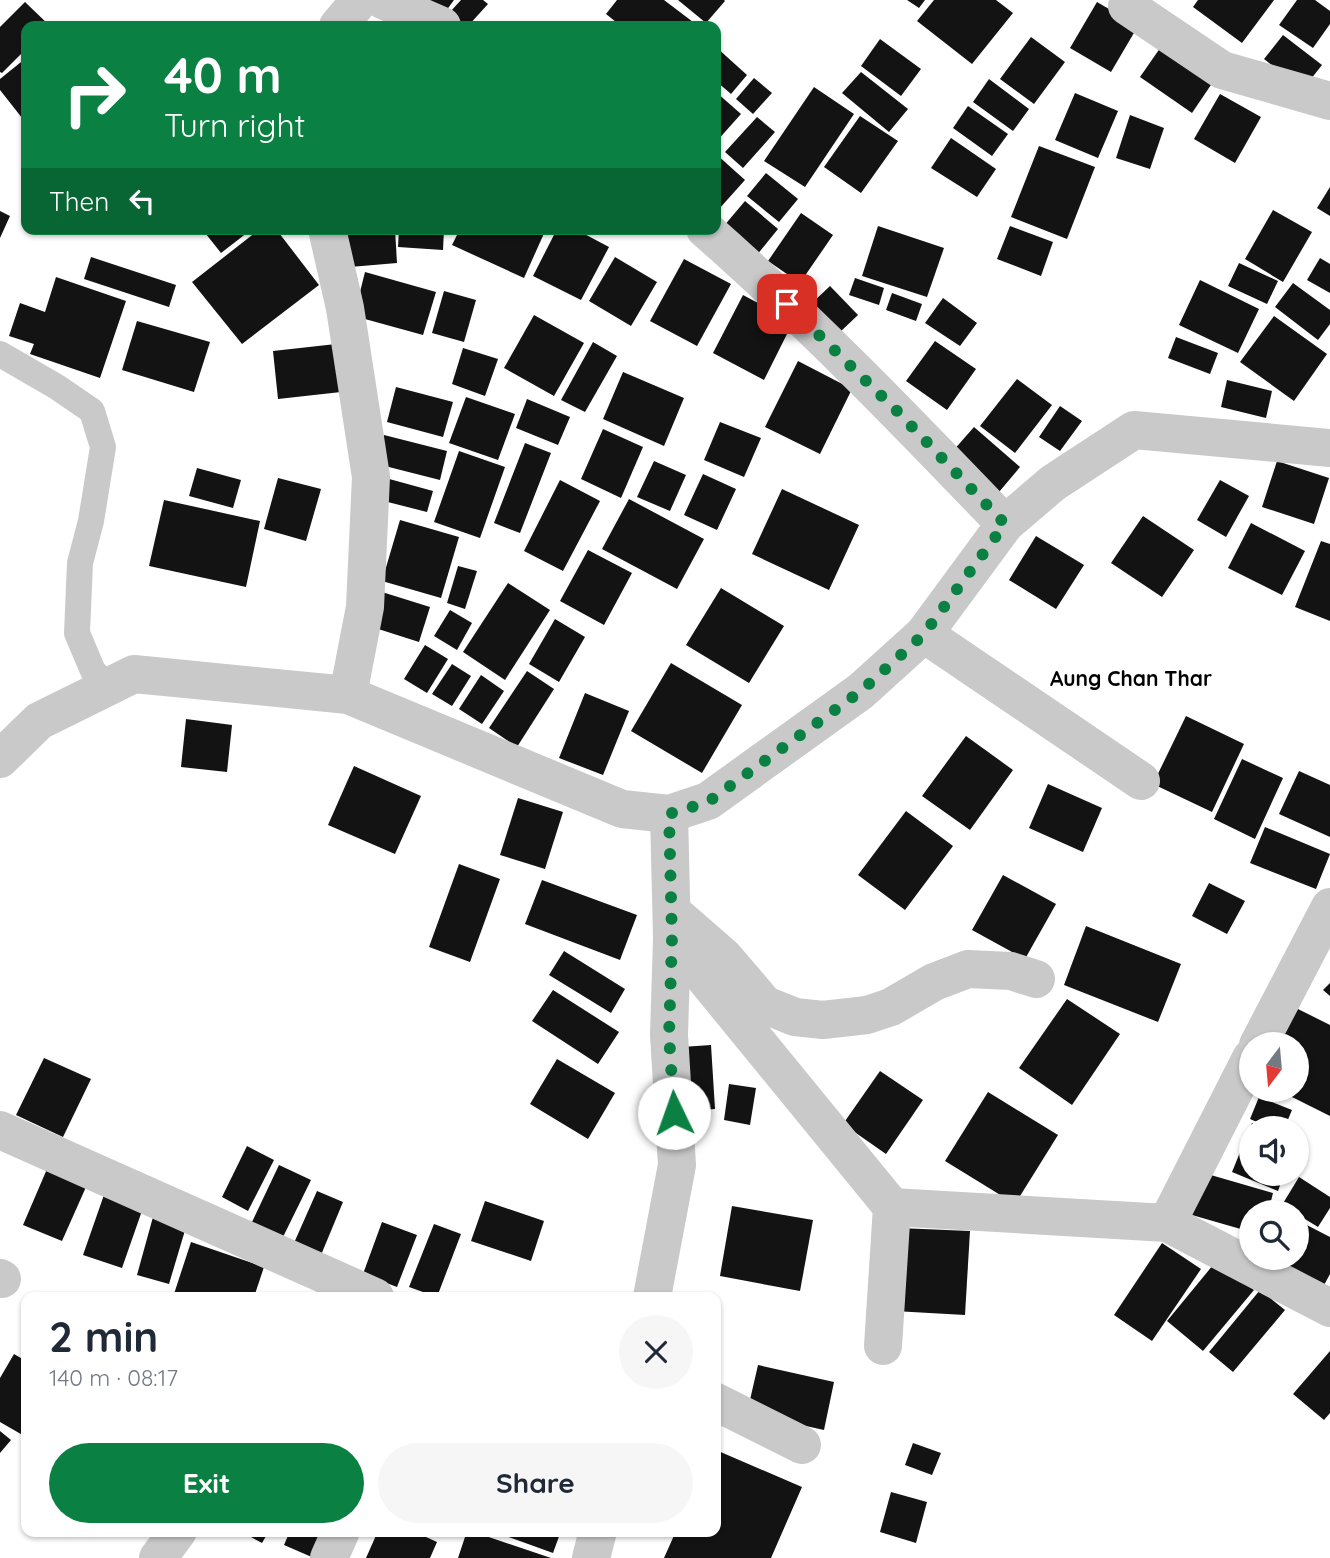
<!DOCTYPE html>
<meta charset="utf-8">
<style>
body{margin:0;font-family:Quicksand,sans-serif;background:#f6f6f7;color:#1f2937;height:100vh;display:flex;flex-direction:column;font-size:26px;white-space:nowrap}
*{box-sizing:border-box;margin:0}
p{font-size:23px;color:#747a83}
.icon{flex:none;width:38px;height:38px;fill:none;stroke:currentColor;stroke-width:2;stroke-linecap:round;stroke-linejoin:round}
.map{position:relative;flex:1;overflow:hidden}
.panel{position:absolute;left:21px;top:1292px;width:700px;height:245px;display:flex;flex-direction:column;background:#fff;border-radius:14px;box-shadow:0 2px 5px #0004}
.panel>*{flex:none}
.top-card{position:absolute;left:21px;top:21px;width:700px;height:214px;border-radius:14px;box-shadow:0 2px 5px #0004;background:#0b8043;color:#fff;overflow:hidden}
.needle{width:46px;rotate:196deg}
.tools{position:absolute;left:1239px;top:1032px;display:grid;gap:14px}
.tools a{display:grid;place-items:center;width:70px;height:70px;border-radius:50%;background:#fff;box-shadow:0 2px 5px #0004;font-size:35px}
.pin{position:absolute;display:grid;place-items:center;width:60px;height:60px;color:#fff;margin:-30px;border-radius:14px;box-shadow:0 4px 10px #0006}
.me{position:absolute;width:77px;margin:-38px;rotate:357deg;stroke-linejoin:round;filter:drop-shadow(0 0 5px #0008)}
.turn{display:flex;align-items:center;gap:24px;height:147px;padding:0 28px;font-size:32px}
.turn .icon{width:91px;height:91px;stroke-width:2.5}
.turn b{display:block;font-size:49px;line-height:60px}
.then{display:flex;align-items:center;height:66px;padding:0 28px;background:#0003;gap:14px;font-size:26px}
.round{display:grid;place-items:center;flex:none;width:74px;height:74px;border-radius:37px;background:#f6f6f7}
.overview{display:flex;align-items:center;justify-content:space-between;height:119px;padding:0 28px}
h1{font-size:42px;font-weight:700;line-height:52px}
.cta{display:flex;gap:14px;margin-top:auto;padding:14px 28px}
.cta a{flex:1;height:80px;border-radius:42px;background:#0b8043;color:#fff;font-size:28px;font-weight:700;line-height:80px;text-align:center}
.cta a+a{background:#f6f6f7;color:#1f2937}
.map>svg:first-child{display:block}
.building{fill:#131313}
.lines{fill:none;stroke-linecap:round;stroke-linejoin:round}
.service{stroke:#c9c9c9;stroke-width:26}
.minor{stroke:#c9c9c9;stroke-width:38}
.route{stroke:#0b8043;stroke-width:12;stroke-dasharray:0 21.6}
.labels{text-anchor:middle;stroke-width:7;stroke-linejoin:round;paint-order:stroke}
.quarter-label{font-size:21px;font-weight:bold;fill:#000;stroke:#fff}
</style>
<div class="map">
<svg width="1330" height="1558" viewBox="0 0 1330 1558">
<rect width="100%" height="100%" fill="#fff"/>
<g class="building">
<polygon points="425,0 454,0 443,15"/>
<polygon points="461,0 483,0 488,4 468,26 466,26 450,12"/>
<polygon points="617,0 664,0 693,22 689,26 621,26 606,14"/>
<polygon points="678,0 724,0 725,1 706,23"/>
<polygon points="907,0 925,0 919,8"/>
<polygon points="934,0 996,0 1013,13 972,64 917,21"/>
<polygon points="1198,0 1274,0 1242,43 1193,7"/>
<polygon points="1297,0 1315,0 1330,11 1330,24 1313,48 1279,25"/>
<polygon points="25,2 50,26 26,26 26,49 2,73 0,72 0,27"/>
<polygon points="1097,2 1138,26 1111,72 1070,48"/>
<polygon points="1283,35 1322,65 1303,89 1264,59"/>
<polygon points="1031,37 1065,62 1034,104 1000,79"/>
<polygon points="880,39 921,69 901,96 861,66"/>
<polygon points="1165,41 1217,76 1192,113 1140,77"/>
<polygon points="716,47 747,75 731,94 716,81"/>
<polygon points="26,58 26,123 0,90 0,79"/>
<polygon points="861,72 908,109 889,132 842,93"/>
<polygon points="754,78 772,93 753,114 736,99"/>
<polygon points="989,79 1029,109 1013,131 973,102"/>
<polygon points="814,87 854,114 805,187 764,161"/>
<polygon points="716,92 741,114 716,142"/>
<polygon points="1075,93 1118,111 1098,158 1055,140"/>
<polygon points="1220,94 1261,117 1235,163 1194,139"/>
<polygon points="968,106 1008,134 992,156 953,128"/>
<polygon points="1130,115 1164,128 1150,169 1116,158"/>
<polygon points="860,116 898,141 861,193 824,167"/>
<polygon points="757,117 775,132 743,168 725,152"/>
<polygon points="951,138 996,169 977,197 931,168"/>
<polygon points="1039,146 1095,167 1067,239 1011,217"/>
<polygon points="716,154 745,180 719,209 716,206"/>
<polygon points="766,173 798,199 779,222 747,196"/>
<polygon points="1330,187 1330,216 1317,208"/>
<polygon points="745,201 778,229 756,256 723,227"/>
<polygon points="1273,210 1312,232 1283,282 1245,259"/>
<polygon points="0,211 10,216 0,238"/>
<polygon points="801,213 833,235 800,283 768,261"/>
<polygon points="878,226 944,248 927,297 862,276"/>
<polygon points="1010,226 1053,242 1041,276 997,259"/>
<polygon points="202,229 252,229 221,253"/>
<polygon points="260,229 276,229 319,285 242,344 192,282"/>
<polygon points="346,229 395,229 397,263 350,267"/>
<polygon points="399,229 444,229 443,250 398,247"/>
<polygon points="460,229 546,229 524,278 452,245"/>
<polygon points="557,229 575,229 609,247 581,300 533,276"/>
<polygon points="91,257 176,285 169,307 84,279"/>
<polygon points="615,257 657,282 631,326 589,301"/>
<polygon points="1320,258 1330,264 1330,293 1307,280"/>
<polygon points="684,259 731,284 697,346 650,321"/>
<polygon points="1239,263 1278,281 1267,304 1228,286"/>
<polygon points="365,272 436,292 423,335 354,316"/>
<polygon points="56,277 126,301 100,378 30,354 34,344 9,336 20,303 45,312"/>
<polygon points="855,278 884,288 879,305 849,295"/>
<polygon points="1200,280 1259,309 1238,353 1179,325"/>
<polygon points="1293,283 1330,310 1330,324 1318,340 1275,307"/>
<polygon points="830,286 858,315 839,333 811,304"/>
<polygon points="444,291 476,300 464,342 432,333"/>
<polygon points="892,293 922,304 916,321 886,310"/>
<polygon points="743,295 793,322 764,380 713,353"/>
<polygon points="943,298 977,323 960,346 925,323"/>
<polygon points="534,315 584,343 554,396 504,368"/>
<polygon points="1274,316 1327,354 1294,401 1240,362"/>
<polygon points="137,321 210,342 194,392 122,370"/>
<polygon points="1176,337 1218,353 1210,374 1168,358"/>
<polygon points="935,341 976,369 947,410 906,381"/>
<polygon points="593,342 617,356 585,412 561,400"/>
<polygon points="336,344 341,392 278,399 273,351"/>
<polygon points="463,348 498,359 485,396 452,384"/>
<polygon points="798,361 852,389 820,454 765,427"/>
<polygon points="623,372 684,398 664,446 603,419"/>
<polygon points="1017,379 1052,405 1015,453 980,426"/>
<polygon points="1227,380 1272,391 1266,418 1221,407"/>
<polygon points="396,387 453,402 443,437 387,422"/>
<polygon points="466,397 515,414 498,460 449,443"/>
<polygon points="527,399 570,417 558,445 516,428"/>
<polygon points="1060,406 1082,421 1060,451 1039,437"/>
<polygon points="720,422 761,438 744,477 704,460"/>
<polygon points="974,427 1020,467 999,492 952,452"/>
<polygon points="603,429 643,447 621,498 581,479"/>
<polygon points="384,435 447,451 440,480 377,464"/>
<polygon points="525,443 551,453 520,533 494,523"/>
<polygon points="459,451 505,467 480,538 434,522"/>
<polygon points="654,461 686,475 670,511 637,497"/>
<polygon points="1277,461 1329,478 1314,524 1262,507"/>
<polygon points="197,468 241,480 233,508 189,496"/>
<polygon points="703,474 736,489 717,530 684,515"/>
<polygon points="382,477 433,491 427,512 376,499"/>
<polygon points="278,478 321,489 306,541 264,529"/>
<polygon points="560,480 600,501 563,571 524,551"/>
<polygon points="1220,480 1249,496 1226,537 1197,520"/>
<polygon points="782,489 859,525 829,590 752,554"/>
<polygon points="629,499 704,539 677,589 602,549"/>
<polygon points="164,500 260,521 246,587 149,566"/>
<polygon points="1143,516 1194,550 1162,597 1111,563"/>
<polygon points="400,520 459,537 441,598 382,581"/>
<polygon points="1251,523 1305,551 1282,595 1228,568"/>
<polygon points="1036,536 1084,565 1056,609 1009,580"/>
<polygon points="1321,541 1330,544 1330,621 1295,607"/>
<polygon points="588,550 632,573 604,625 560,601"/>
<polygon points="458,566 477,571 465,609 447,603"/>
<polygon points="508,583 550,610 505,680 463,652"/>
<polygon points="721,588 784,626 749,683 686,645"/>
<polygon points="382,592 430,607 419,642 372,627"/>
<polygon points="450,610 472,623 457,650 434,636"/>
<polygon points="555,619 585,637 559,682 529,664"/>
<polygon points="425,645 448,659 427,693 404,679"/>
<polygon points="671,663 742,705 702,773 631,731"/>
<polygon points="452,664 471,676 452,706 432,694"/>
<polygon points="527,671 554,689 517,747 489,728"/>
<polygon points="481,675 504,691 482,724 459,709"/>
<polygon points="585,693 629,711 603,775 559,758"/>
<polygon points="1186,716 1244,744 1212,812 1153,784"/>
<polygon points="186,719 232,725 227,772 181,767"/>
<polygon points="966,736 1013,770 970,830 922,796"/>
<polygon points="1242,759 1283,778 1255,839 1214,819"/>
<polygon points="354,766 421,796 395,854 328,825"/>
<polygon points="1299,771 1330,785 1330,837 1279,814"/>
<polygon points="1048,784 1102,808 1083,852 1029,828"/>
<polygon points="518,798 563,812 545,869 500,855"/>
<polygon points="906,811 953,846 905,910 858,875"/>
<polygon points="1265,827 1330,854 1316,889 1250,863"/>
<polygon points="459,864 500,879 470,962 429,947"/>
<polygon points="1003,875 1056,904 1025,959 972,930"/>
<polygon points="542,880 637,915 620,960 525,924"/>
<polygon points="1209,883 1245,901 1227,934 1192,916"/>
<polygon points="1086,926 1181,964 1158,1022 1064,985"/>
<polygon points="564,951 625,989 611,1013 549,975"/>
<polygon points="1330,983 1330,996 1323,990"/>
<polygon points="553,990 619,1032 598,1064 532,1021"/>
<polygon points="1067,999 1120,1034 1072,1105 1019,1068"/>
<polygon points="1286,1003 1330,1025 1330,1116 1278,1090 1297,1090 1297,1045 1265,1045"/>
<polygon points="711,1045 715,1109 686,1111 682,1047"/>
<polygon points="44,1058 91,1079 63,1137 16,1115"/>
<polygon points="557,1059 615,1093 588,1139 530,1104"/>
<polygon points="880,1071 923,1100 886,1154 843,1124"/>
<polygon points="729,1084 756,1088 750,1125 724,1120"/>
<polygon points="988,1092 1058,1135 1015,1204 945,1161"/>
<polygon points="1259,1097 1292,1110 1284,1129 1273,1129 1250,1119"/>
<polygon points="1252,1123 1265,1129 1251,1129 1251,1174 1284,1174 1278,1191 1232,1172"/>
<polygon points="247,1146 274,1160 248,1211 222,1197"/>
<polygon points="279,1165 311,1180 283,1237 252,1222"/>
<polygon points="47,1169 86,1187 62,1241 23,1225"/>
<polygon points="1197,1171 1273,1193 1268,1213 1251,1213 1251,1232 1185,1213"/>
<polygon points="1299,1177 1330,1197 1330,1208 1318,1227 1282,1205"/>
<polygon points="317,1191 343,1202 321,1255 294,1243"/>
<polygon points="105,1192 144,1205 122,1268 83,1255"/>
<polygon points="485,1201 544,1221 531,1261 471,1241"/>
<polygon points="732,1206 813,1220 800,1291 720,1276"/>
<polygon points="153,1217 186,1227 169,1284 137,1275"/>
<polygon points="1297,1220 1330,1237 1330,1274 1323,1287 1267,1258 1297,1258"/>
<polygon points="382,1222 417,1235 397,1287 363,1274"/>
<polygon points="434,1224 461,1234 437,1297 409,1287"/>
<polygon points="899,1228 970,1231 965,1315 894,1311"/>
<polygon points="191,1242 264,1267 254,1297 173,1297"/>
<polygon points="1162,1243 1201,1269 1152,1341 1114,1315"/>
<polygon points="1218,1259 1254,1290 1203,1351 1167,1321"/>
<polygon points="1260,1290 1285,1310 1233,1372 1209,1352"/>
<polygon points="1330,1351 1330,1413 1324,1420 1293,1394"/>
<polygon points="14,1354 26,1361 26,1437 0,1422 0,1378"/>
<polygon points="758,1365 834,1382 824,1430 747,1413"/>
<polygon points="0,1431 11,1440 0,1453"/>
<polygon points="913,1443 941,1453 932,1475 905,1465"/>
<polygon points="716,1450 802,1487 771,1558 664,1558 676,1531 716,1531"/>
<polygon points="891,1492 927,1502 916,1543 880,1532"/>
<polygon points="240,1531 269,1531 262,1543"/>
<polygon points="290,1531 326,1531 314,1558 284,1545"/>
<polygon points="378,1531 413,1531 437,1542 430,1558 366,1558"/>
<polygon points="467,1531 471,1531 551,1558 458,1558"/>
<polygon points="492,1531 561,1531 553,1553"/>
</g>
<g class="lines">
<polyline class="service" points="0,354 57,387 92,411 103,447 91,521 80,563 77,633 93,671 108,687"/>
<g class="minor">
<polyline points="383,0 442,26"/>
<polyline points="1127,6 1222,70 1330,101"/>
<polyline points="338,26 360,0"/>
<polyline points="327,229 345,308 371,477 365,607 348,695"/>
<path d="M705,229C811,322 908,423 1005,524"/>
<polyline points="924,634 1141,781"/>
<polyline points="0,759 39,721 134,674 348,695 622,809 669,814 708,801 861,691 924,634 1005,524 1053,483 1134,430 1330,448"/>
<polyline points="677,916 724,957 765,1005 795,1017 823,1020 867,1015 891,1007 934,982 968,969 1011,971 1036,979"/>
<polyline points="672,938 892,1207 883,1346"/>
<polyline points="1258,1045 1330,907"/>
<polyline points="0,1130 375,1297"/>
<polyline points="892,1207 1167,1223 1330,1308"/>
<polyline points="1167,1223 1251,1058"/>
<polyline points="0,1278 2,1279"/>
<polyline points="652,1297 677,1165 669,1035 672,938 669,814"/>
<polyline points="716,1402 802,1445"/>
<polyline points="158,1558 178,1531"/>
<polyline points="329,1558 341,1531"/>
<polyline points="591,1558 598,1531"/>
</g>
</g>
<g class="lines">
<polyline class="route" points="674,1113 669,1035 672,938 669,814 708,802 861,691 924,634 1005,524 898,412 787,304"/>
</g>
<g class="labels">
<g class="quarter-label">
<text x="1131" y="686">Aung Chan Thar</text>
</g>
</g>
</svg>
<div class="tools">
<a><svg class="needle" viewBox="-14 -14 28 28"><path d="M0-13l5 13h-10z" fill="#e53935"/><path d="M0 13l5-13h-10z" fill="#747a83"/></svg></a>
<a><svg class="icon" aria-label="sound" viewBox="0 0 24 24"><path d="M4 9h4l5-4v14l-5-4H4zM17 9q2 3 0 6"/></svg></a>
<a><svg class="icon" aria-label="search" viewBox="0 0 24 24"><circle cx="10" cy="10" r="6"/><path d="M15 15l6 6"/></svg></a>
</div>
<div class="pin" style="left:787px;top:304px;background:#d93025"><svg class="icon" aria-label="arrive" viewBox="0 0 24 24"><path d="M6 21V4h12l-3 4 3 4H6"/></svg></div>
<svg class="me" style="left:674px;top:1113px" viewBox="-20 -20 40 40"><circle r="19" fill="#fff"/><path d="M0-13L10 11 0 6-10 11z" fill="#0b8043"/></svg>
<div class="top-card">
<div class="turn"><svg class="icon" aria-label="right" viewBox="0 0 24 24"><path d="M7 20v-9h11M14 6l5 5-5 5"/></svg><div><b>40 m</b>Turn right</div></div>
<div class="then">Then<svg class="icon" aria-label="left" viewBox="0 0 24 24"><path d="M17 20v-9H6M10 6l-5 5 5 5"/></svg></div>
</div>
<section class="panel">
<div class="overview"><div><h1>2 min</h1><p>140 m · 08:17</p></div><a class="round"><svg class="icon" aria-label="close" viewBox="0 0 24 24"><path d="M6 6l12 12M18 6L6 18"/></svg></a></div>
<div class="cta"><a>Exit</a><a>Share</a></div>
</section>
</div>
